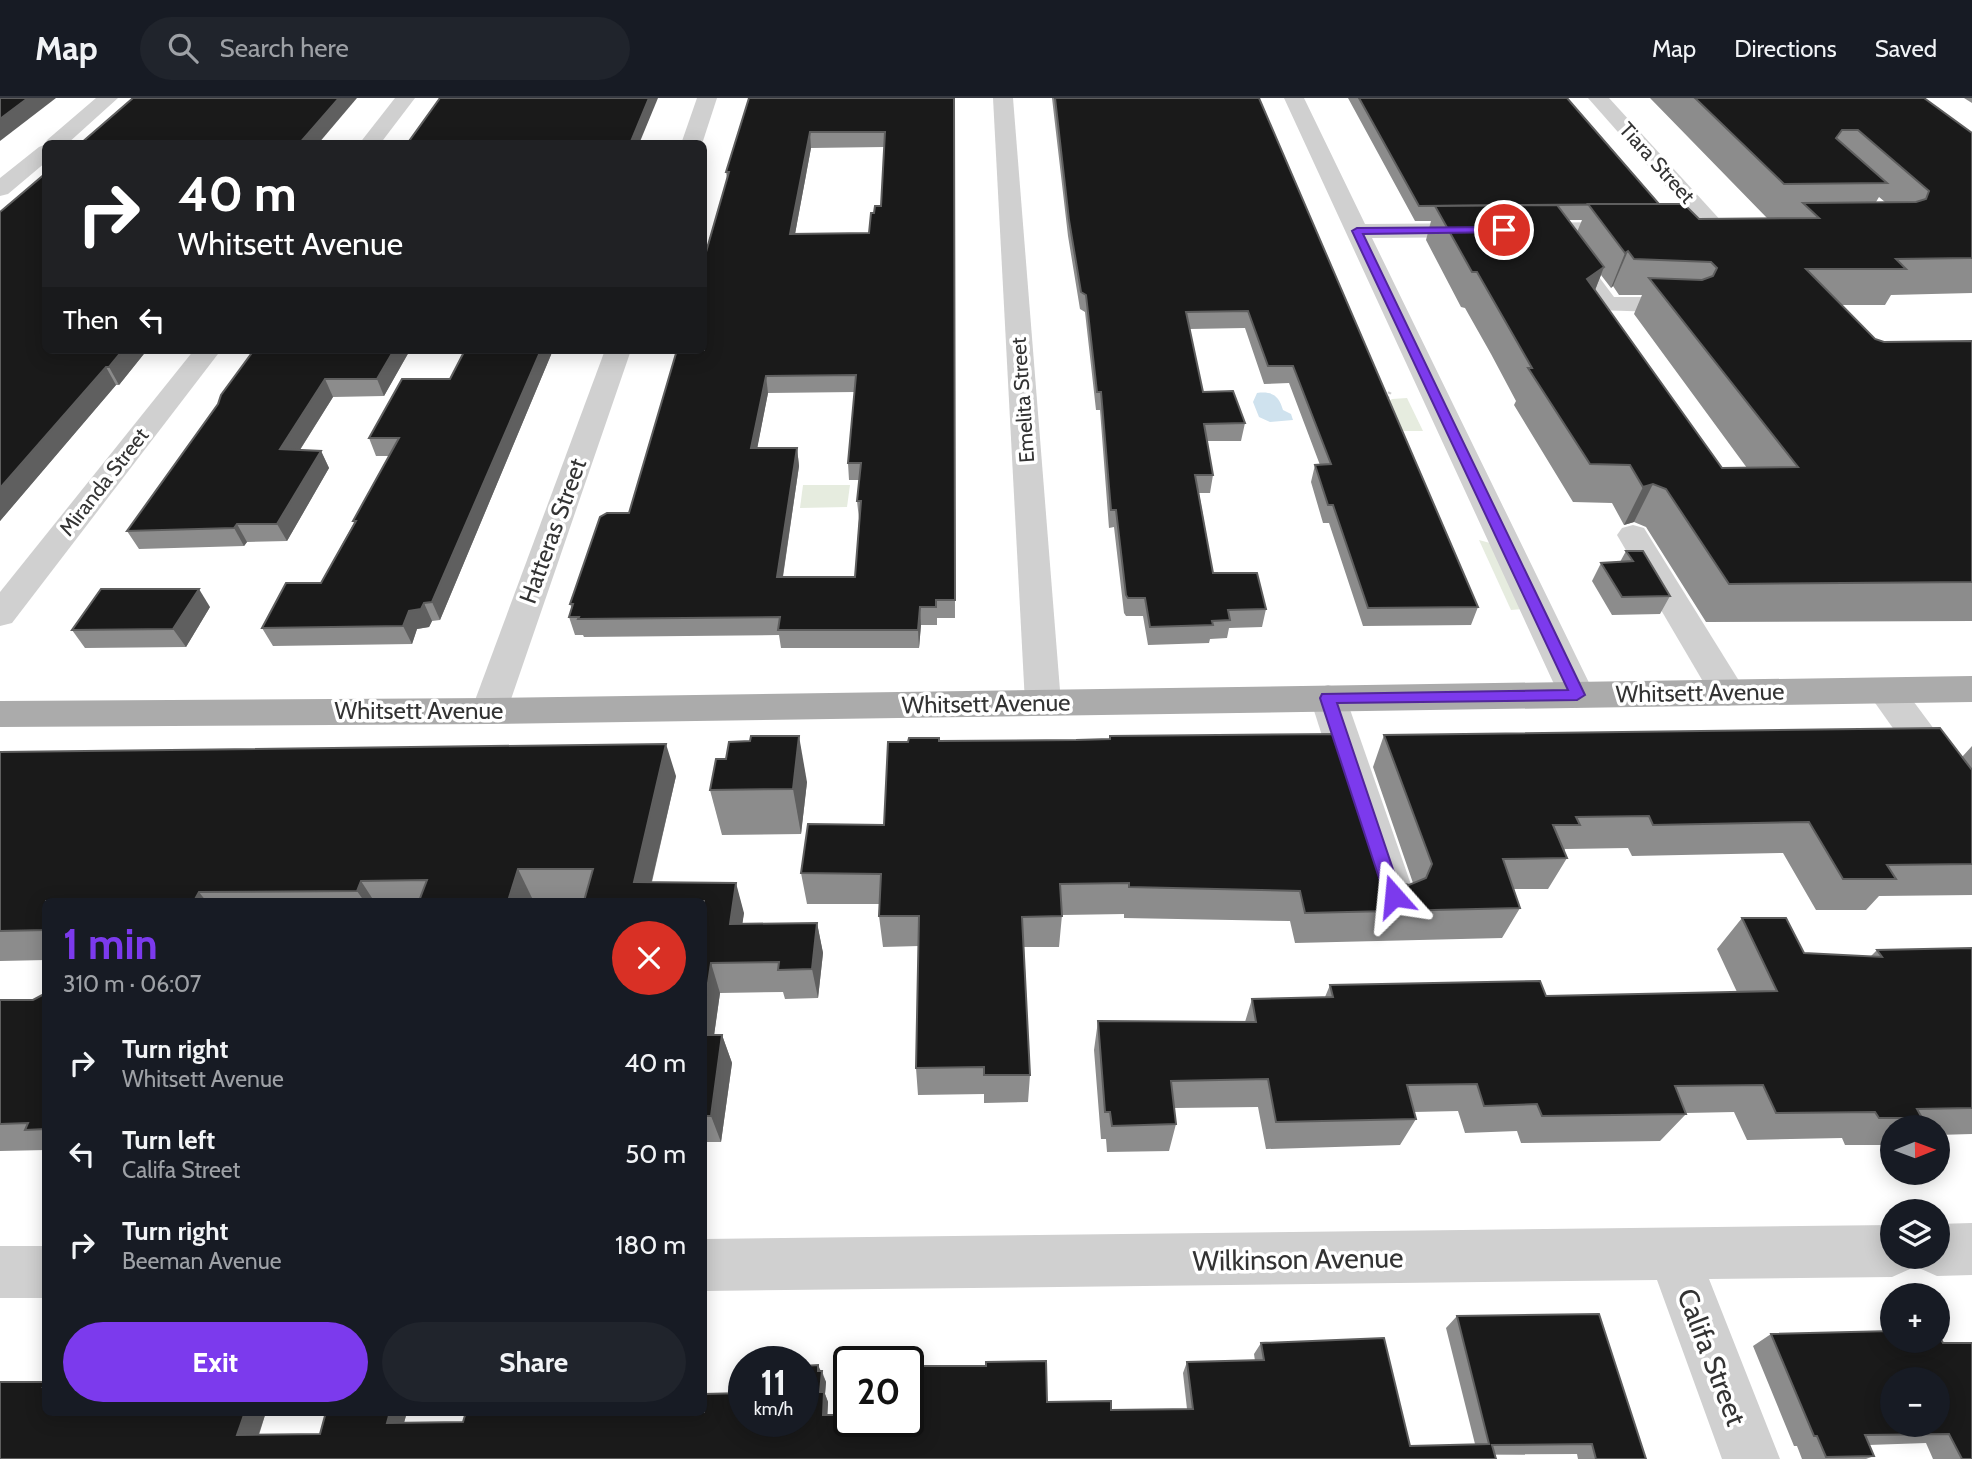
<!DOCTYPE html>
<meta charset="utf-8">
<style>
body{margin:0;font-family:Cabin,sans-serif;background:#20242c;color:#f1f3f6;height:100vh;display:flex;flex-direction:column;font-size:26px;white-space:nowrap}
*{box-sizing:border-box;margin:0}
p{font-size:23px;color:#9ea1a6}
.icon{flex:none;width:38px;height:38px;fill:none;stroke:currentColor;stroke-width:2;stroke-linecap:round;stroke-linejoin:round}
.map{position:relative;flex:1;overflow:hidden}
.panel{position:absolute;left:42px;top:800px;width:665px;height:518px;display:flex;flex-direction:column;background:#171b24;border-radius:10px;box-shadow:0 4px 18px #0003}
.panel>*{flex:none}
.hud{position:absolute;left:42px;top:42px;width:665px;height:214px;border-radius:10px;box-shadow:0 4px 18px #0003;background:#202124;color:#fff;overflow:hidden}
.needle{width:46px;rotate:89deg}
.controls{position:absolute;left:1880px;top:1017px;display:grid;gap:14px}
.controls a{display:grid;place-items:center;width:70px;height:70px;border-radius:50%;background:#171b24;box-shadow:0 4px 18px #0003;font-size:35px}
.speed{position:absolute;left:728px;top:1248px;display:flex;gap:14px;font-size:35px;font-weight:700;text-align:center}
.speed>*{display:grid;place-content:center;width:91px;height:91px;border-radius:50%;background:#171b24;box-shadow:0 4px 18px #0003;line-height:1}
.speed small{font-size:18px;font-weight:400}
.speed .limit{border:4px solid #111;border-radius:10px;background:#fff;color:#111}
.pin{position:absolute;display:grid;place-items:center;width:60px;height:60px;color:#fff;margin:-30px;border:4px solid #fff;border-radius:50%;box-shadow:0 2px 7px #0007}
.me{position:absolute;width:77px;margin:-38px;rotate:342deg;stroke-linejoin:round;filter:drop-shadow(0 0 5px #0008)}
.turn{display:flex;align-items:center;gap:24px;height:147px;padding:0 21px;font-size:32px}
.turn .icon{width:91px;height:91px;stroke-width:2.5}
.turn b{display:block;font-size:49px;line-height:60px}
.then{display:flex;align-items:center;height:66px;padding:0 21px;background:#0003;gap:14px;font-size:26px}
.round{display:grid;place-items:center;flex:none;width:74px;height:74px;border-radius:37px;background:#20242c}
.summary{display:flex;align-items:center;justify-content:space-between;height:119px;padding:0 21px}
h1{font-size:42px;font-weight:700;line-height:52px;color:#7c3aed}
.primary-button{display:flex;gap:14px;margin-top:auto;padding:14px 21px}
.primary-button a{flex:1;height:80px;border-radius:42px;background:#7c3aed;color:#fff;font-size:28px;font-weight:700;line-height:80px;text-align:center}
.primary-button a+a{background:#20242c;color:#f1f3f6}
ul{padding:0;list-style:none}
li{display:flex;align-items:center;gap:21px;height:91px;padding:0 21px}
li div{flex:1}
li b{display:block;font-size:26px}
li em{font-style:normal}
header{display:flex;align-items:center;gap:42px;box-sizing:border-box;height:98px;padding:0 35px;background:#171b24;border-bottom:2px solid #363941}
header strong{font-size:33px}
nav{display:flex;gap:38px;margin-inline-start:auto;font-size:24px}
.search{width:490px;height:63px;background:#20242c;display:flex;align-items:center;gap:18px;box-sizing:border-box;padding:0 24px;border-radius:38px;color:#9ea1a6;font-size:26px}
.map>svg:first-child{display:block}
.green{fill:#e6ecdf}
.water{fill:#cfe2ee}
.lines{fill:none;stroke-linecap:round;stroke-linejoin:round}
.path{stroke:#cdcdcd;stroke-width:3.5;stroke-dasharray:2.5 2.5;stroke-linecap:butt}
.minor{fill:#d0d0d0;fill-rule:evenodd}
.major{fill:#ababab;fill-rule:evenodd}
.wall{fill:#8c8c8c;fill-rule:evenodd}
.shaded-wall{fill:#5f5f5f}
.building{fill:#1a1a1a;stroke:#5f5f5f;stroke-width:2;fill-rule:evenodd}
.route{fill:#7c3aed;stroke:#51269a;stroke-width:2}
.labels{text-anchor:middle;stroke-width:7;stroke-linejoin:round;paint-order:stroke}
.far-street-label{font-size:21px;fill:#333;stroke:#fff}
.street-label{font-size:24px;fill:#333;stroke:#fff}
.near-street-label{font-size:28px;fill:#333;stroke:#fff}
</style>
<header>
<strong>Map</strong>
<div class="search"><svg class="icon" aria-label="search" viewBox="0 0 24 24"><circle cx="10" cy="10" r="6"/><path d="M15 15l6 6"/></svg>Search here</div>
<nav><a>Map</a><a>Directions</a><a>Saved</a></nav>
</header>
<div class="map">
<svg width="1972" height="1361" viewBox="0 0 1972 1361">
<rect width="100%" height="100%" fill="#fff"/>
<g class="green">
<polygon points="1407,300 1423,333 1389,333 1388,304 1392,301"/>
<polygon points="803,387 850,387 847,409 800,410"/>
<polygon points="1479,442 1490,445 1523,511 1511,512"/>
</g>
<path class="water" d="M1257,295C1273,293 1279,298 1283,312L1291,316L1293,322L1270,324L1259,319L1253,304Z"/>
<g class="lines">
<polyline class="path" points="1385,305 1390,294"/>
<g class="minor">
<polygon points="96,0 118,0 67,46 46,46 46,64 8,96 0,98 0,80 39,49 44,47 47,42"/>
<polygon points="395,0 415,0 380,46 359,46"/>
<polygon points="697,0 717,0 702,46 681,46"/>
<polygon points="993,0 1013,0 1061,605 1056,614 1043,618 1030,614 1025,605"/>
<polygon points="1284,0 1304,0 1365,126 1631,124 1639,126 1643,131 1639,136 1631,138 1372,140 1595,597 1590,606 1577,610 1564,606 1559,597"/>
<polygon points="1588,0 1609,0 1723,125 1727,130 1723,135 1707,135"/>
<polygon points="1564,141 1572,143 1614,199 1685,199 1694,202 1698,207 1694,212 1685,215 1598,212 1552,148 1556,143"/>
<polygon points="194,252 221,252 12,525 0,528 0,494"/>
<polygon points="605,252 631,252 507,613 502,622 489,626 476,622 471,613"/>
<polygon points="1633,427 1644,430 1741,586 1746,595 1741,604 1728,608 1715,604 1617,437 1622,430"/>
<polygon points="1886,580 1899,584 1972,682 1972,726 1958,722 1873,602 1868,593 1873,584"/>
<polygon points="1328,587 1341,591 1346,600 1415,798 1409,810 1394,815 1379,810 1373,798 1310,600 1315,591"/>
<polygon points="1972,1125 1972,1177 1937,1178 1919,1170 1915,1160 1910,1171 1892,1179 1709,1181 1780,1361 1722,1361 1657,1182 704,1193 704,1141 1892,1127 1892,1158 1937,1158 1937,1126"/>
<rect x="0" y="1148" width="46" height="52"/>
</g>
<polygon class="major" points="1972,578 1972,604 489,626 0,629 0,603 489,600"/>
</g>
<g class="wall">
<path d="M749,0H954L955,520H937V527H921L919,550H781L779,537L584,539L583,537H575L569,519L572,511L570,506L629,415L727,81L726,74ZM884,49L881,108L874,115L869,135L795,136L811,50ZM855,294L848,365L849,382H859L857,403L859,421L855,479H783L799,368L797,350H757L768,295Z"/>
<polygon points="1052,0 1259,0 1478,509 1471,527 1363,528 1329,425 1323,425 1311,384 1315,367 1320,367 1289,285 1264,286 1245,230 1190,231 1203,294 1245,325 1241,343 1207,343 1213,377 1210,395 1199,395 1213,475 1266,511 1262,529 1229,530 1227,540 1210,541 1209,545 1148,547 1143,518 1126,518 1124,515 1114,429 1109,430 1100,312 1096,312 1085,214 1080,211 1068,138"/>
<path d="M1348,0H1567L1659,106L1699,121L1767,120L1650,0H1924L1972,35V195L1891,197L1885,207H1841L1875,241L1884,244L1972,243V523L1706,524L1646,429L1634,424L1624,427L1612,405L1573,404L1514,307L1516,303L1491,256L1465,210L1461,209L1426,142L1431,123H1415ZM1879,99L1885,104H1876ZM1568,122H1582L1577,134ZM1601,177L1611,190L1613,188L1619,197H1642L1634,216L1747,370H1722L1595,192Z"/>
<polygon points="1964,0 1972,0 1972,5"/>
<polygon points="0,114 46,252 147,252 119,287 116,287 0,423"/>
<polygon points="410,252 384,298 333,299 300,352 321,353 329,370 287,443 247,444 244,448 139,451 127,433 218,306"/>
<polygon points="465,252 553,252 440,522 432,523 429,529 417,531 412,546 273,548 262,530 321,485 354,425 353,423 389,358 376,358 369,340 450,281"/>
<polygon points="1626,453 1670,498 1660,516 1612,517 1592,483 1601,465 1620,464"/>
<polygon points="210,509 186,549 85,550 72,532"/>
<polygon points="1384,637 1962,659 1972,648 1972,797 1879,798 1866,812 1816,812 1783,755 1632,758 1628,750 1565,751 1564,753 1567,760 1548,791 1514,791 1520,810 1502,840 1295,845 1290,823 1124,820 1124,816 1062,817 1059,849 1024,849 1030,977 1028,1004 984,1005 984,996 918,997 916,970 919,848 883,849 879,818 880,806 807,806 801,775 884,727 908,644 939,643 1383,768 1391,782 1409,787 1413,785 1373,669"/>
<polygon points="0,654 676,678 652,784 744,815 742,826 817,825 823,855 818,900 785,901 783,894 720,895 714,937 722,937 732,965 721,1044 704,1044 704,803 585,801 533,802 532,803 46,803 46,862 0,863"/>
<polygon points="807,684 801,736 722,737 710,692"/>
<polygon points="1742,820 1804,855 1870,859 1877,852 1972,850 1972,1036 1937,1037 1937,1029 1892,1029 1892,1043 1887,1047 1845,1047 1842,1040 1747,1042 1734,1014 1686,1015 1686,1016 1660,1043 1521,1045 1517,1033 1465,1035 1458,1013 1414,1014 1416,1021 1400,1047 1266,1051 1258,1009 1174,1010 1176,1026 1169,1053 1107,1054 1106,1041 1101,1041 1094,952 1098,923 1245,924 1252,901 1325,899 1330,887 1546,898 1737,894 1717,851"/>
<polygon points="46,895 46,1052 0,1053 0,902 33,902"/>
<polygon points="1457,1218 1646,1361 1578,1361 1577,1356 0,1361 46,1314 266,1314 259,1337 320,1336 326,1314 407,1314 404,1325 744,1323 820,1273 822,1273 826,1284 825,1296 828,1304 827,1317 849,1323 1047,1304 1111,1312 1187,1311 1183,1275 1187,1264 1255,1263 1254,1256 1261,1245 1410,1348 1475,1346 1446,1230"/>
<polygon points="1892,1233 1972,1361 1933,1361 1926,1345 1869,1347 1874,1358 1866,1361 1802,1361 1797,1348 1794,1348 1753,1248 1771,1236"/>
</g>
<g class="shaded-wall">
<polygon points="28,0 56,0 0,43 0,21"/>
<polygon points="339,0 357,0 318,46 299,46"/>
<polygon points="649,0 658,0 639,46 630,46"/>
<polygon points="810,34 811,50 792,152 790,136"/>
<polygon points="1628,153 1613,188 1611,190 1625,155"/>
<polygon points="1604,169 1590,205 1587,181"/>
<polygon points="123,252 147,252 119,287 109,269"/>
<polygon points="394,252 410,252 384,298 377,281"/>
<polygon points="541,252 553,252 440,522 432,504"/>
<polygon points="106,269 116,287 0,423 0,390"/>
<polygon points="766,278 768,295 754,367 751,350"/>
<polygon points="325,281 333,299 289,369 280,351"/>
<polygon points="797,350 799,368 780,497 777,479"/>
<polygon points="321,353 329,370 287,443 277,426"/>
<polygon points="1653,386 1634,424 1624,427 1643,389"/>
<polygon points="237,426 247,444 244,448 234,430"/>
<polygon points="199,491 210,509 186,549 173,531"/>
<polygon points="424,505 432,523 429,529 417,531 412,546 403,528 409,513"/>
<polygon points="920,509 921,527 919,550 918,532"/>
<polygon points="799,638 807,684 801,736 793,691"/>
<polygon points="666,646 676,678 647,803 634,784"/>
<polygon points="518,771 533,802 532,803 508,803"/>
<polygon points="361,783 374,803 364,803 357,793"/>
<polygon points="736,785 744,815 738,856 730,826"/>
<polygon points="199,794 206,803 194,803"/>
<polygon points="817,825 823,855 818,900 812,871"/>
<polygon points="711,865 720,895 710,966 704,949 704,912"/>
<polygon points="722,937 732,965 721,1044 711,1018"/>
<polygon points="818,1267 826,1284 825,1296 828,1304 827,1327 823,1317 818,1273"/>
<polygon points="245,1314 266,1314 255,1347 237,1337"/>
<polygon points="390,1314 407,1314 401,1335 387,1325"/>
</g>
<g class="building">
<polygon points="0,0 28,0 0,21"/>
<polygon points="133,0 339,0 299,46 80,46"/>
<polygon points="440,0 649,0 630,46 407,46"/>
<path d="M749,0H954L955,502H936V509H920L918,532H778L780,519L578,521L579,519H569L573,506H570L600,419L607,415H629L677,252H704V161L729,74H726ZM810,34H885L881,108H875L874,115H871L869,135L790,136ZM856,277L848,365H861L857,403H861L855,479H777L797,350H751L766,278Z"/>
<polygon points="1055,0 1259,0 1478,509 1368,510 1333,407 1328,407 1315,367 1331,366 1293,268 1268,268 1248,213 1186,214 1203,294 1233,293 1245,325 1204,326 1213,377 1195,377 1213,475 1257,475 1266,511 1228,512 1230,522 1212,523 1213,527 1150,529 1145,500 1128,500 1126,497 1116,412 1111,412 1101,294 1097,294 1086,197 1081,194 1069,122"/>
<polygon points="1359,0 1567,0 1659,106 1419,108"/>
<polygon points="1695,0 1924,0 1972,35 1972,160 1896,161 1906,171 1806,171 1875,241 1884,244 1972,243 1972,484 1729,486 1666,391 1653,386 1643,389 1630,367 1590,366 1528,270 1532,270 1477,174 1472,174 1435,108 1557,107 1604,169 1587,181 1722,370 1798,369 1649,180 1702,182 1713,178 1717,170 1711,164 1634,161 1628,153 1625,155 1588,106 1684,106 1699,121 1819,120 1803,105 1916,104 1926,101 1929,93 1858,32 1842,32 1836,40 1887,85 1784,86"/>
<polygon points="46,75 46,252 123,252 109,269 106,269 0,390 0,114"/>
<polygon points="254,252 394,252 377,281 325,281 280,351 321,353 277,426 237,426 234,430 127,433 218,306 221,297"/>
<polygon points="465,252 541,252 432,504 424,505 421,511 409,513 403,528 262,530 286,485 321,485 356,423 353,423 399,340 369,340 402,281 450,281"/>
<polygon points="1626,453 1643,453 1670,498 1622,499 1601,465 1633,463"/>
<polygon points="101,491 199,491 173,531 72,532"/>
<polygon points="1940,630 1972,672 1972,766 1887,767 1896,781 1843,781 1809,724 1653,727 1649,718 1576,719 1580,727 1553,727 1567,760 1503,761 1520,810 1305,815 1300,793 1129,789 1129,785 1060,786 1062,818 1022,819 1030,977 984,977 984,969 916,970 919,818 879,818 881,776 801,775 808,726 884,727 888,644 908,644 909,640 939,640 939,643 1076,642 1110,641 1110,638 1339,636 1383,768 1391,782 1409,787 1426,780 1432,766 1384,637"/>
<polygon points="751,638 799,638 793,691 710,692 716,661 726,661 729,644 750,643"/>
<polygon points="666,646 634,784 736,785 730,826 817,825 812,871 778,872 779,864 711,865 704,912 704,803 584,803 593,771 518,771 508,803 419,803 427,782 361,783 357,793 199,794 194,803 46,803 46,832 0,833 0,654"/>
<polygon points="1742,820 1786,820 1804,855 1882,859 1877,852 1972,850 1972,1010 1917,1011 1922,1020 1879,1020 1875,1014 1776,1015 1763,987 1675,988 1686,1016 1542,1018 1537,1006 1484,1008 1477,986 1407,987 1416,1021 1276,1024 1268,981 1171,983 1176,1026 1112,1028 1110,1014 1105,1014 1098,923 1256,924 1252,901 1333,899 1330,887 1540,883 1546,898 1777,893"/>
<polygon points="46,895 46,1031 25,1032 28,1025 0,1026 0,902 33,902"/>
<polygon points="704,937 722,937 711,1018 704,1018"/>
<polygon points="1599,1216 1646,1361 1596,1361 1592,1346 1492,1347 1496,1361 0,1361 0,1284 46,1284 43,1289 46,1289 46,1314 245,1314 237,1337 320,1336 326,1314 390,1314 387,1325 463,1324 466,1314 704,1314 704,1296 744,1295 744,1323 803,1323 803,1268 818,1267 818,1273 822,1273 820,1294 824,1294 823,1317 849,1317 849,1323 908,1323 908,1268 986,1268 986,1264 1046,1263 1047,1304 1111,1303 1111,1312 1193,1311 1187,1264 1264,1262 1261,1245 1384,1240 1410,1348 1489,1346 1457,1218"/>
<path d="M1892,1233V1242H1937V1234L1943,1245H1972V1361H1962L1949,1336L1865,1337L1874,1358L1826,1359L1817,1338H1814L1771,1236ZM1892,1281H1937V1326H1892Z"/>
</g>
<polygon class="route" points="1504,129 1508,130 1508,134 1363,136 1585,597 1577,602 1337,605 1402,798 1400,803 1387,803 1385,798 1320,600 1322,596 1568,592 1352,133 1357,130"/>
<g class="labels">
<g class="far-street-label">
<text transform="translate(1657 65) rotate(48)" y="7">Tiara Street</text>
<text transform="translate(1023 302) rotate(-94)" y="7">Emelita Street</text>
<text transform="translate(104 384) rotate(-52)" y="7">Miranda Street</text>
</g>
<g class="street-label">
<text transform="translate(553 433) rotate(-70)" y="8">Hatteras Street</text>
<text transform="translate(1700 595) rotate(-1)" y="8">Whitsett Avenue</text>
<text transform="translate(986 606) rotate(-1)" y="8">Whitsett Avenue</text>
<text x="419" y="621">Whitsett Avenue</text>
</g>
<g class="near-street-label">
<text transform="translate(1298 1161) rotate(-1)" y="10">Wilkinson Avenue</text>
<text transform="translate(1712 1259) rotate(69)" y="10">Califa Street</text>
</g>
</g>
</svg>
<div class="controls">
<a><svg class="needle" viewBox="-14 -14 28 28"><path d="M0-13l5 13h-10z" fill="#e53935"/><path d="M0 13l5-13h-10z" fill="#9ea1a6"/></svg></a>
<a><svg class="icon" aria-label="layers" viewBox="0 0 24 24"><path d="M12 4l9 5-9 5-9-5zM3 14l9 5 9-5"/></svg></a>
<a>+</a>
<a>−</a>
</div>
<div class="speed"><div>11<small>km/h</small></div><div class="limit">20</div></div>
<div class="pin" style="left:1504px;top:132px;background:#d93025"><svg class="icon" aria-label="arrive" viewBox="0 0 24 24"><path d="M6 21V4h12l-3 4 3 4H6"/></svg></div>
<svg class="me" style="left:1394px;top:798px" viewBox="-20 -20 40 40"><path d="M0-17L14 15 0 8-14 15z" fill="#7c3aed" stroke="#fff" stroke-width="4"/></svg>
<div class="hud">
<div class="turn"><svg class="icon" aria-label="right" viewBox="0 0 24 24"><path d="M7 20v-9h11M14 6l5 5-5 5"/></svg><div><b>40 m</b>Whitsett Avenue</div></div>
<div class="then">Then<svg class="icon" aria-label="left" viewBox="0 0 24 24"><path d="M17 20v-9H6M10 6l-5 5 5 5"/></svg></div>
</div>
<section class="panel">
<div class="summary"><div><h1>1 min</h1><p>310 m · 06:07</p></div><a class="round" style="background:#d93025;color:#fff"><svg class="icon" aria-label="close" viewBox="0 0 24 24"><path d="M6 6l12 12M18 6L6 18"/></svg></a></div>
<ul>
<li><svg class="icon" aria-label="right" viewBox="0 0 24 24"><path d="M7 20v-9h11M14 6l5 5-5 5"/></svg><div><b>Turn right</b><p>Whitsett Avenue</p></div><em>40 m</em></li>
<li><svg class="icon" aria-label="left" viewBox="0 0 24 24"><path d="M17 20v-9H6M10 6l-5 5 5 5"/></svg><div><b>Turn left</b><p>Califa Street</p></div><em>50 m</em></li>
<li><svg class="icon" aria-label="right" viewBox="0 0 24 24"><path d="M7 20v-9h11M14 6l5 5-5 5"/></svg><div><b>Turn right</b><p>Beeman Avenue</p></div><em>180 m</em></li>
</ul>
<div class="primary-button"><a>Exit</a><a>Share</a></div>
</section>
</div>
